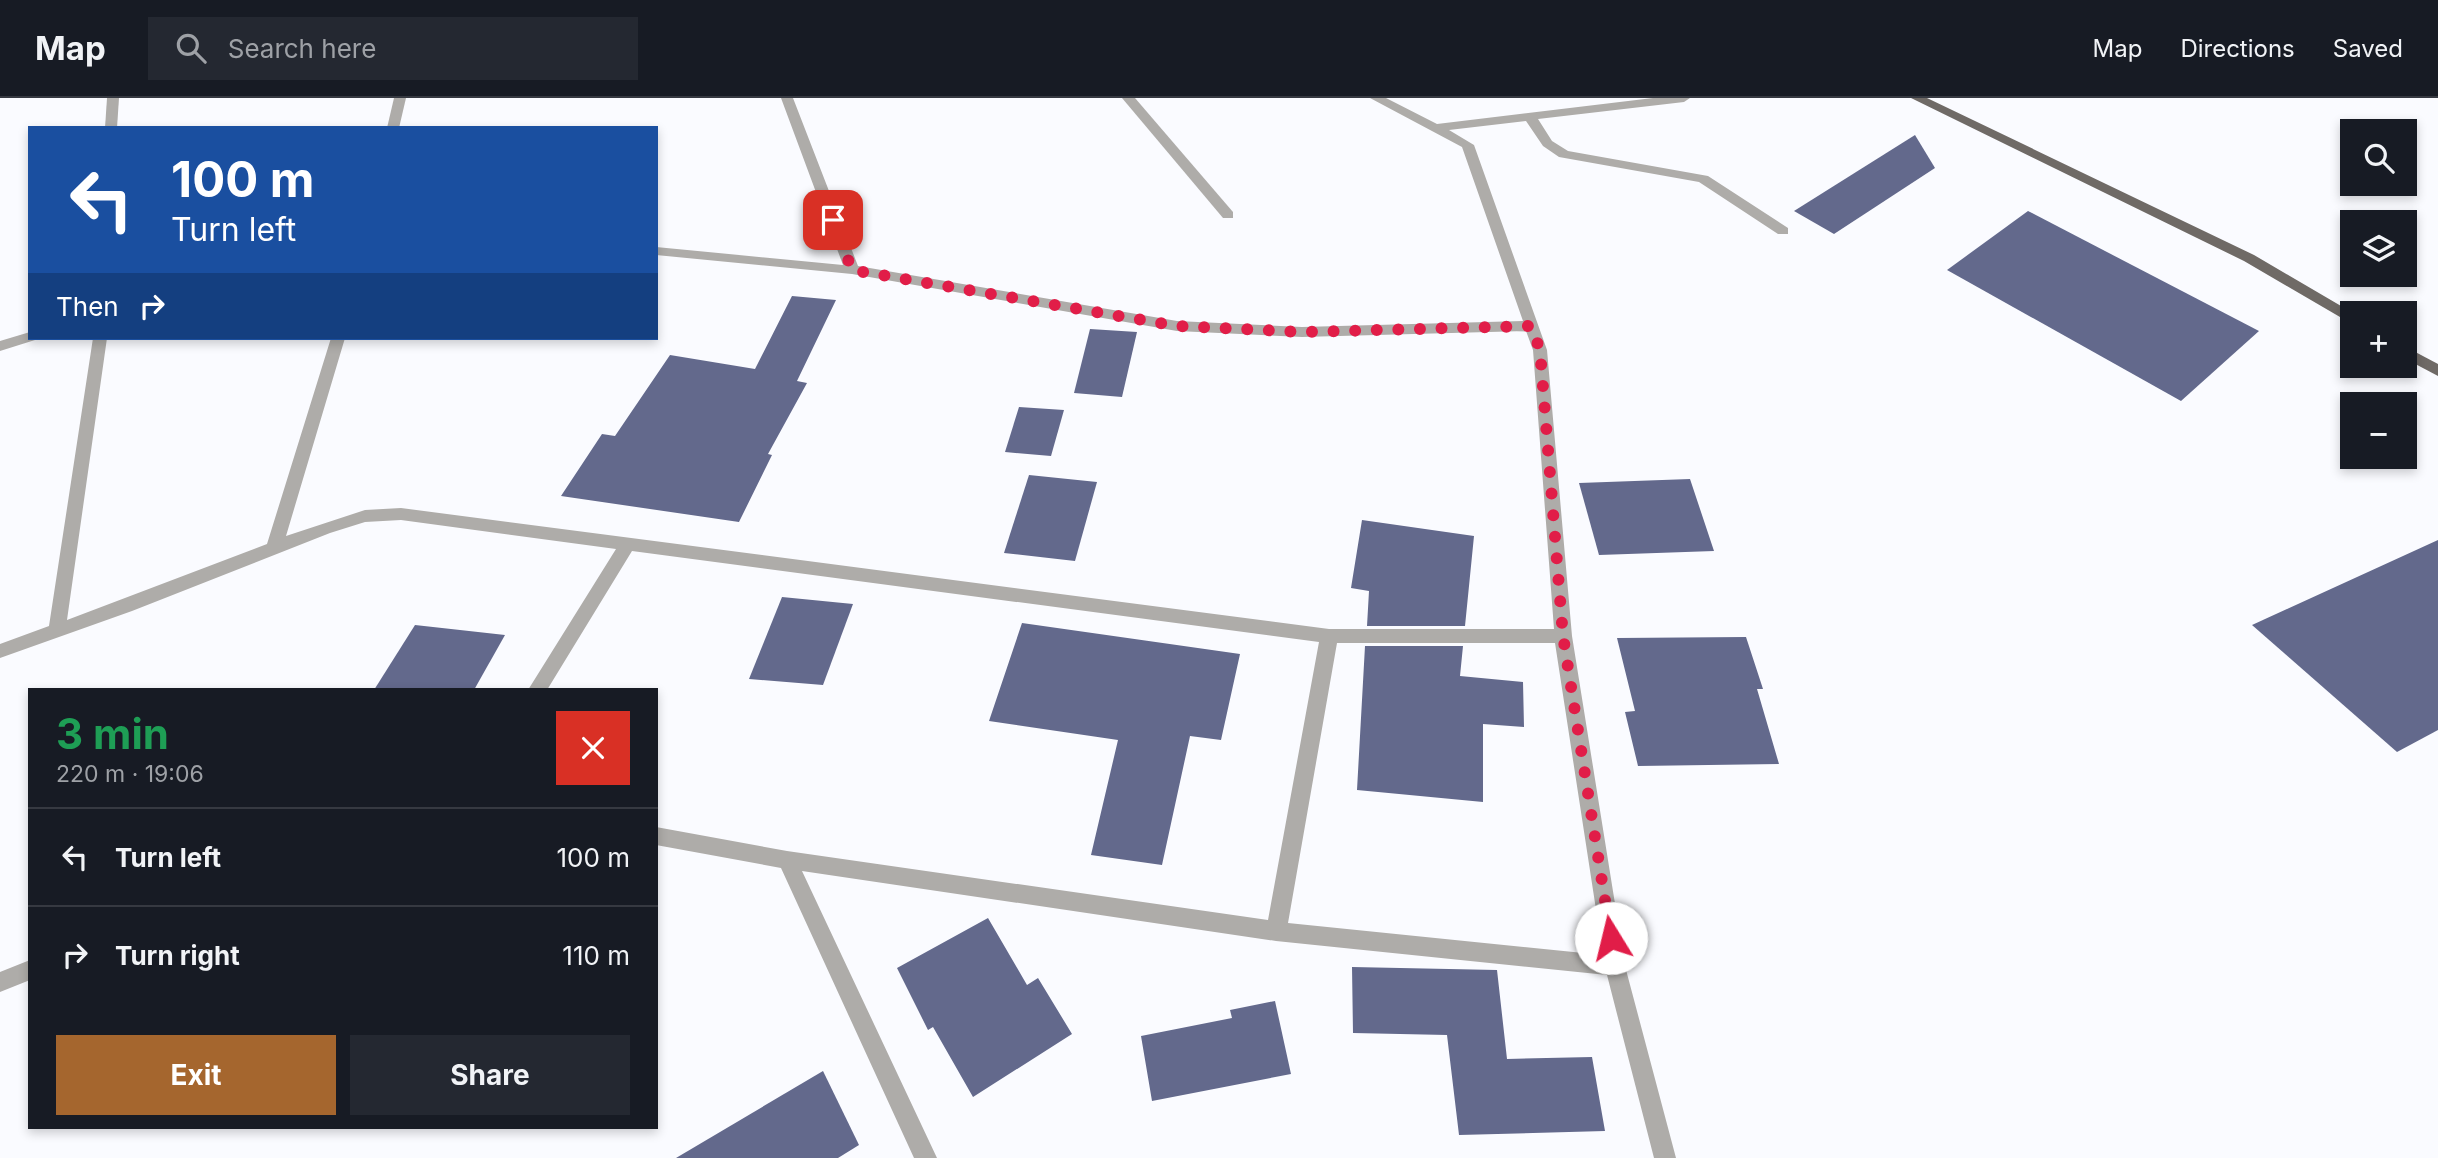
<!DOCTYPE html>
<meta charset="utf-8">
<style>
body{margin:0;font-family:Inter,sans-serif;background:#242831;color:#f1f3f6;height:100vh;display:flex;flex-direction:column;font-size:26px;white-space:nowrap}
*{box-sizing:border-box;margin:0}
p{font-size:23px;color:#9ea1a6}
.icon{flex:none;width:38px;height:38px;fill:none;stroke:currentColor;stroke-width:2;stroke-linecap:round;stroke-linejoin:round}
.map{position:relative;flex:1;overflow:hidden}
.details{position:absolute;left:28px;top:590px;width:630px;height:441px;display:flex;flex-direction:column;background:#171b24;border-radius:0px;box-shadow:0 4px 10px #0003}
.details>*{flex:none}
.banner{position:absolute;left:28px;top:28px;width:630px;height:214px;border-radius:0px;box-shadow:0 4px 10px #0003;background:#1a4fa0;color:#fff;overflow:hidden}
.fabs{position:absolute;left:2340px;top:21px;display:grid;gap:14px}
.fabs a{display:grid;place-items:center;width:77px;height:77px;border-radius:0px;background:#171b24;box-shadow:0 4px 10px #0003;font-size:35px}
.pin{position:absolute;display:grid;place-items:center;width:60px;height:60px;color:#fff;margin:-30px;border-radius:14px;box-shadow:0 4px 10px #0006}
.me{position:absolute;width:77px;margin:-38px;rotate:351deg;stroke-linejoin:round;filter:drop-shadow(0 0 5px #0008)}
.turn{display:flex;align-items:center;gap:24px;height:147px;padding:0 28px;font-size:32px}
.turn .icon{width:91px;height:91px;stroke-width:2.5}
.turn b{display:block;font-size:49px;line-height:60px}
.then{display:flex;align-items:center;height:66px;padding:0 28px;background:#0003;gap:14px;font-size:26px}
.round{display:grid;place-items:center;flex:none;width:74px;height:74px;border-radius:0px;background:#242831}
.headline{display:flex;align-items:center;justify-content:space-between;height:119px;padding:0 28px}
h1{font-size:42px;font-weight:700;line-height:52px;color:#1e9e55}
.action{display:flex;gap:14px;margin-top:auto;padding:14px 28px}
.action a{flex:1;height:80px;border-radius:0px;background:#a5662e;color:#fff;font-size:28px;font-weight:700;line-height:80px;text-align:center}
.action a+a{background:#242831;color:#f1f3f6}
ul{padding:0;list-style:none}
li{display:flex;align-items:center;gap:21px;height:98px;padding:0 28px;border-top:2px solid #363941}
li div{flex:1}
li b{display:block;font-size:26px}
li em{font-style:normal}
header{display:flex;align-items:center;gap:42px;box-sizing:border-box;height:98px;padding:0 35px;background:#171b24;border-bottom:2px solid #363941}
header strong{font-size:33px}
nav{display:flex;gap:38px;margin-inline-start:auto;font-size:24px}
.search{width:490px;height:63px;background:#242831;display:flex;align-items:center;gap:18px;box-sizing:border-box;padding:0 24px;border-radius:0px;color:#9ea1a6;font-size:26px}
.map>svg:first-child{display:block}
.building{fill:#63698c}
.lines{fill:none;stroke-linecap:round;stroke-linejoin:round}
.minor{fill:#aeaca9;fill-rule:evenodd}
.major{fill:#6f6a66;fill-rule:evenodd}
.route{stroke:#e11d48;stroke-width:12;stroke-dasharray:0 21.6}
</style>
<header>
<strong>Map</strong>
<div class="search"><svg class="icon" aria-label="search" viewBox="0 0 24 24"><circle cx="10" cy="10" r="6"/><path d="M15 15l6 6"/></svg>Search here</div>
<nav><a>Map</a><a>Directions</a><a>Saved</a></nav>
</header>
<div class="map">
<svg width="2438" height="1060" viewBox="0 0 2438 1060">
<rect width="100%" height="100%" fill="#fafbff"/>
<g class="building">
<polygon points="1915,37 1935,70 1834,136 1794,113"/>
<polygon points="2028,113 2259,233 2181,303 1947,172"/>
<polygon points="792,198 836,202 797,283 807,285 768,356 772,357 739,424 561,398 602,336 615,338 670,257 755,271"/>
<polygon points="1090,231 1137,234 1122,299 1074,295"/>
<polygon points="1019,309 1064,312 1051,358 1005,354"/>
<polygon points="1029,377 1097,384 1075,463 1004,455"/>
<polygon points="1690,381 1714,453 1599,457 1579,385"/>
<polygon points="1362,422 1474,438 1465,528 1367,528 1369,493 1351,490"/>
<polygon points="2438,442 2438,632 2397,654 2252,527"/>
<polygon points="782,499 853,506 823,587 749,581"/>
<polygon points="1022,525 1240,556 1221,642 1190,638 1162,767 1091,757 1118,642 989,623"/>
<polygon points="415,527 505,537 474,592 374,592"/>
<polygon points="1746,539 1763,591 1757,591 1779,666 1638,668 1625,614 1635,613 1617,540"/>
<polygon points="1365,548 1463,548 1460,578 1523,584 1524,629 1483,626 1483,704 1357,692"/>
<polygon points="988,820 1027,887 1038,880 1072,936 973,999 933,929 928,932 897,870"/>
<polygon points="1352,869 1497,872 1507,961 1592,959 1605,1033 1459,1037 1447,937 1353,935"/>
<polygon points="1275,903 1291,976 1152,1003 1141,938 1232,920 1230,912"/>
<polygon points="823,973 859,1047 838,1060 676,1060"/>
</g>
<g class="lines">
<g class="minor">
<polygon points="107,0 119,0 117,30 105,30"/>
<polygon points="394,0 406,0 399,30 387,30"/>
<path d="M781,0H793L858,168L1177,223L1302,229L1523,223L1462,49L1370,0H1386L1437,26L1653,0H1690L1684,4L1538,21L1552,43L1568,53L1708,78L1788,130V136H1778L1699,84L1559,59L1543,48L1526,23L1449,32L1474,47L1547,252L1572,538L1625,868L1676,1060H1654L1607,877L1276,843L802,773L937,1060H914L781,770L656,747V729L787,753L1268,822L1319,544L632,453L547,592H528L616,451L401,422L365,424L330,435L132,513L0,560V546L49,528L93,240H107L67,522L267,446L331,240H345L286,438L365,412L401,410L1329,531H1554L1533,252L1526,233L1302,239L1177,233L852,176L656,157V149L843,167ZM1337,545H1555L1603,857L1288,825Z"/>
<polygon points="1122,0 1135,0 1233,114 1233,120 1223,120"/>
<polygon points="30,234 30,240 37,240 35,242 0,253 0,243"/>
<polygon points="30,862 30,882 0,894 0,874"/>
</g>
<g class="major">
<polygon points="1911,0 1927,0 2254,157 2353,215 2352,226 2244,163"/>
<polygon points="2404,248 2438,266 2438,278 2404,260"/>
</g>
</g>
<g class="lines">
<polyline class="route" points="833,122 852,172 1177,228 1303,234 1531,228 1540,252 1563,538 1611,840"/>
</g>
</svg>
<div class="fabs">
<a><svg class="icon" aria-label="search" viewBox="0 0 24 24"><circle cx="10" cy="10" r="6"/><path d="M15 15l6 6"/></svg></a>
<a><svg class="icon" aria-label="layers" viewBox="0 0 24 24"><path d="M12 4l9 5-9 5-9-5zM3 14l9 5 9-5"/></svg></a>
<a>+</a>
<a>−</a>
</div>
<div class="pin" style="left:833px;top:122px;background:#d93025"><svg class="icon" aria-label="arrive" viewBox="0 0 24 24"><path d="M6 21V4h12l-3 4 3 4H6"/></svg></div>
<svg class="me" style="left:1611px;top:840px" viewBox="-20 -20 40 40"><circle r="19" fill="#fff"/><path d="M0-13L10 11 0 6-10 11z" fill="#e11d48"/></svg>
<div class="banner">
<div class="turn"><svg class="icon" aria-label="left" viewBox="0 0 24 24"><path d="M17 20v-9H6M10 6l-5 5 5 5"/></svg><div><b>100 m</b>Turn left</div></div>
<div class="then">Then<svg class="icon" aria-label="right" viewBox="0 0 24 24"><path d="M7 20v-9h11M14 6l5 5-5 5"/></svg></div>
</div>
<section class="details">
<div class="headline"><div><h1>3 min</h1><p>220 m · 19:06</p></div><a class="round" style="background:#d93025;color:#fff"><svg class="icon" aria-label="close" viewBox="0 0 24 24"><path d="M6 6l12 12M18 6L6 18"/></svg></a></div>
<ul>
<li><svg class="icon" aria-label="left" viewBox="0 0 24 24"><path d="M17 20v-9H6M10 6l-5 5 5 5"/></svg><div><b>Turn left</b></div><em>100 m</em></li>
<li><svg class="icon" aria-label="right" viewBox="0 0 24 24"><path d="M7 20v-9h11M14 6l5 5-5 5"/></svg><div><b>Turn right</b></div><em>110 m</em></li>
</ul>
<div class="action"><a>Exit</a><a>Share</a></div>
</section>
</div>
